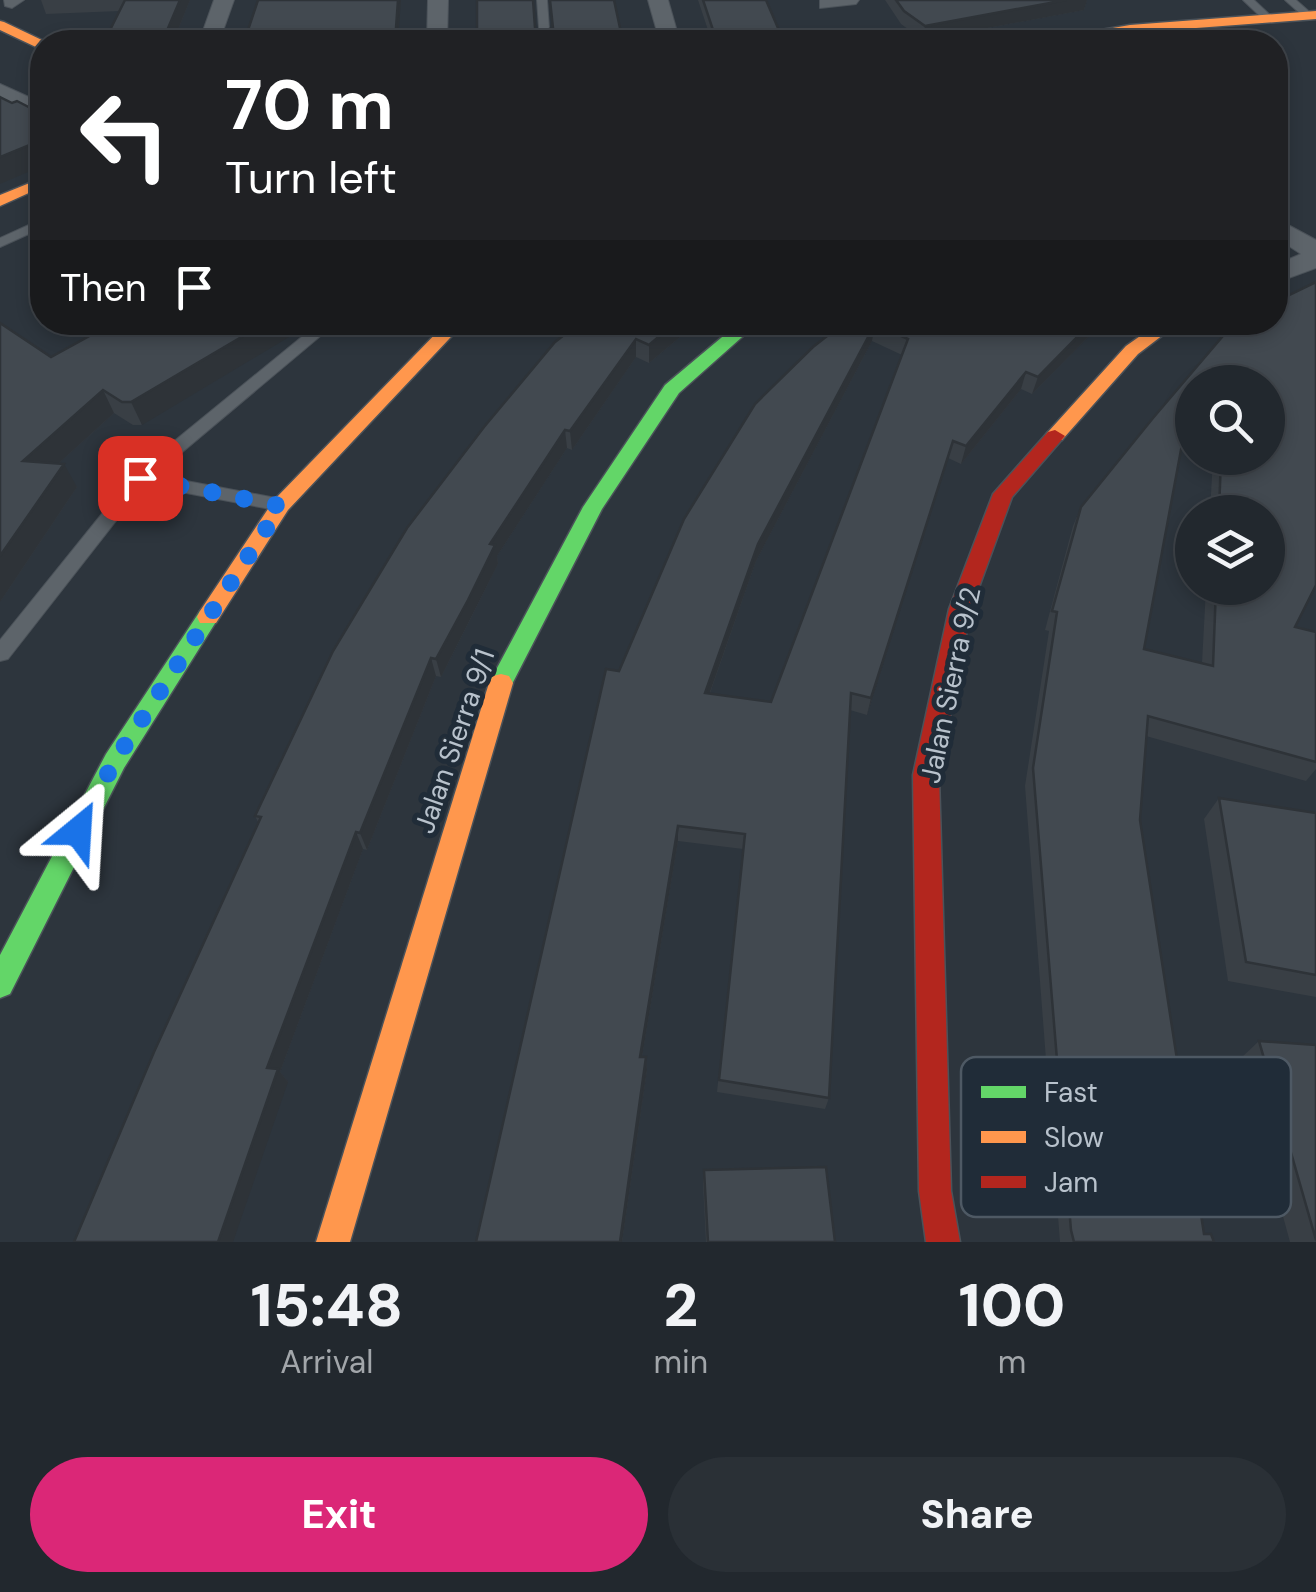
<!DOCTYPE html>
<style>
body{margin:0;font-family:"DM Sans",sans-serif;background:#2a3036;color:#f1f3f6;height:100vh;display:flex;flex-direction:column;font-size:38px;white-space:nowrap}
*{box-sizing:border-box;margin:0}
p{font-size:32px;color:#a2a6aa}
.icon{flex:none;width:55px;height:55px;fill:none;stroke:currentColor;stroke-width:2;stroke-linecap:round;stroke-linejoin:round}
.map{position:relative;height:1242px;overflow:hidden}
.sheet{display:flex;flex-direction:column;background:#22282e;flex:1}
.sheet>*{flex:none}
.banner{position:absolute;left:30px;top:30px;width:1258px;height:305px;border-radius:40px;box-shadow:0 5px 15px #0003,0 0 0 2px #3f444a;background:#202124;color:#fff;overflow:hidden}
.fabs{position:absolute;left:1175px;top:365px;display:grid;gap:20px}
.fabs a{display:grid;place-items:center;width:110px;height:110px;border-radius:50%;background:#22282e;box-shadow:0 5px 15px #0003,0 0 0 2px #3f444a;font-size:50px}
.pin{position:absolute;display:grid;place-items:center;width:85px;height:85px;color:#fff;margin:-42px;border-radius:20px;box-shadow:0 5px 15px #0006}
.me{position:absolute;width:110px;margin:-55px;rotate:27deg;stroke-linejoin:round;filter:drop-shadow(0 0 8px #0008)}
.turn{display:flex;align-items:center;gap:35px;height:210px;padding:0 30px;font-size:45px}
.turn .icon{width:130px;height:130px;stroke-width:2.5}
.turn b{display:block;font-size:70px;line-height:85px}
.then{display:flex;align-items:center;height:95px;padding:0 30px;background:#0003;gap:20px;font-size:38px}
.eta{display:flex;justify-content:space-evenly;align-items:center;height:170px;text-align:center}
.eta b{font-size:60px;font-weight:800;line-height:70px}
.button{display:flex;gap:20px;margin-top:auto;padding:20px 30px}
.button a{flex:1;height:115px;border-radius:60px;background:#db2777;color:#fff;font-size:40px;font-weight:800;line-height:115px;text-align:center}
.button a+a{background:#2a3036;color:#f1f3f6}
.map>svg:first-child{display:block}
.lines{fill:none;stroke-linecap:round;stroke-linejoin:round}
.lane-casing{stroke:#4b5259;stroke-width:2}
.street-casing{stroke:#4b5259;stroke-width:2}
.fast-casing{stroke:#4b5259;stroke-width:3}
.slow-casing{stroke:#4b5259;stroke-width:3}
.jam-casing{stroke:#4b5259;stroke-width:3}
.lane{fill:#5d646a;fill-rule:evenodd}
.street{fill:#5d646a;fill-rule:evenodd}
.fast{fill:#63d668;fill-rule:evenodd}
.slow{fill:#ff974d;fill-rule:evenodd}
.jam{fill:#b3261e;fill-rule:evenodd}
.wall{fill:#393f45;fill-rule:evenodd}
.shaded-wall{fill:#2e3338}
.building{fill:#424950;stroke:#2e3338;stroke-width:2.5;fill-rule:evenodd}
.route{stroke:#1a73e8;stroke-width:18;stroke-dasharray:0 32.4}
.labels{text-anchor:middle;stroke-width:10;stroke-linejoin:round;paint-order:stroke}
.street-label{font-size:28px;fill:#b8c2cc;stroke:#202c38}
.key{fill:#202c38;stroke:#4e5964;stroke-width:2.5}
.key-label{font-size:28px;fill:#b8c2cc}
</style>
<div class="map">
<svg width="1316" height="1242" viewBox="0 0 1316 1242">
<rect width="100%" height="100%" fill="#2d353d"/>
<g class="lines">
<g class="lane-casing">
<g id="lane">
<polygon points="537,0 547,0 550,42 540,42"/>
<polygon points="1243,0 1254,0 1271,16 1262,18"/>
<polygon points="1285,0 1296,0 1313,15 1304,17"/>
<polygon points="42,219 42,228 0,247 0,238"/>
<polygon points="320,322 337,322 155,475 281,499 290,505 287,509 281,511 144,485 8,659 0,661 0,640 134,474"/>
</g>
</g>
<g class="street-casing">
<g id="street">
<polygon points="4,0 24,0 12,8 5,6"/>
<polygon points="214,0 234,0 219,42 199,42"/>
<polygon points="428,0 448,0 447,42 427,42"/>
<polygon points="648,0 668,0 680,42 660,42"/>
<polygon points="820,0 859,0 856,4 820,8"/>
<polygon points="0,84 42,103 42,118 0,99"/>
<polygon points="1275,218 1316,240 1316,268 1275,283 1275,265 1301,254 1275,237"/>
</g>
</g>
<g class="fast-casing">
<g id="fast">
<polygon points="740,322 759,322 679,393 602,509 509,690 493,690 489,683 583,507 665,385"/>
<polygon points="208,609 219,617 124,768 10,994 0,998 0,955 106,754 200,611"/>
</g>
</g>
<g class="slow-casing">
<g id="slow">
<polygon points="1316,11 1316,19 1130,33 1060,42 1032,42 1130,25"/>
<polygon points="0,21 4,22 46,42 42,42 42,49 38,48 0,30"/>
<polygon points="42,178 42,187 0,206 0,195"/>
<polygon points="447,322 465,322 288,510 216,623 200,623 197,617 200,611 274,500"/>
<polygon points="1160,322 1180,322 1138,354 1062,440 1048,440 1045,436 1048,432 1126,346"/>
<polygon points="501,674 509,676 513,683 350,1242 316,1242 489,683 493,676"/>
</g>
</g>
<g class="jam-casing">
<polygon id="jam" points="1055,430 1065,436 1012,497 971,609 939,775 951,1191 960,1242 926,1242 919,1191 913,775 949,609 993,494 1048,432"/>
</g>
<use href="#lane" class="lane"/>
<use href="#street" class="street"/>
<use href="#fast" class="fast"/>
<use href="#slow" class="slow"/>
<use href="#jam" class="jam"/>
</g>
<g class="wall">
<polygon points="41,0 190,0 173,42 104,42 120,11 46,14"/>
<polygon points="698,0 766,0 784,42 712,42"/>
<polygon points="885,0 1087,0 1084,10 923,40 901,24"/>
<path d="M1316,282V585L1295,627L1316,632V769L1306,781L1146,736L1140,820L1204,1234H1211L1214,1242H1060L1025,786L1049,631L1045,630L1073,526L1081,507L1153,418L1234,323L1275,322V302ZM1192,382H1268V458H1213L1210,512H1268V588H1206L1202,663L1144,649L1187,416L1192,417Z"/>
<polygon points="115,322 142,425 133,425 114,413 59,463 77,487 0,602 51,357"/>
<polygon points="698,322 649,363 636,357 572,450 567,448 497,556 498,564 471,618 441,677 436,676 367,850 363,849 280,1072 288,1082 154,1052 258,822 255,816 555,342"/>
<path d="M845,322H1103L1032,394L1021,389L961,464L948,458L867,715L850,710L829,1098L825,1109L717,1092L743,849L678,841L642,1057H646L647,1070L622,1242H476L619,671ZM872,341L902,355L771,702L710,693L756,561Z"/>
<polygon points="1219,798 1316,813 1316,997 1228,981 1204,819"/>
<polygon points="1259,1041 1316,1242 1290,1242 1240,1059"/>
<polygon points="704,1170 835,1242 706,1242 703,1184"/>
</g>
<g class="shaded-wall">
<polygon points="180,0 190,0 173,42 164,42 163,40"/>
<polygon points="398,0 401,0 398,42 395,42"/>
<polygon points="1066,0 1087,0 1084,10 923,40 925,26"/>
<polygon points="42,140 42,166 0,184 0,157"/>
<polygon points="267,322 314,322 142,425 131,402"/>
<polygon points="676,322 698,322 649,363 649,345"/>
<polygon points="1092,322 1103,322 1032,394 1038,377"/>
<polygon points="875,324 872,341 756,561 704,709 705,693 758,544"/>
<polygon points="636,339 636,357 572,450 570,431"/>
<polygon points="1026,372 1021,389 961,464 966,446"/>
<polygon points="103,390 114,413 36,484 23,461"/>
<polygon points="565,430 567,448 497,556 498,564 441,677 436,659 490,544"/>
<polygon points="953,441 948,458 867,715 871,698"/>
<polygon points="64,464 77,487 0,602 0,556"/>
<polygon points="431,658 436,676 367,850 360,833"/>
<polygon points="678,826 678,841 640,1069 640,1057"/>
<polygon points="356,832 363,849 280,1072 288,1082 233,1242 218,1242 267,1068"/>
<polygon points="646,1057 647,1070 622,1242 620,1242"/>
</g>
<g class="building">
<polygon points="125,0 180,0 163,40 104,42"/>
<polygon points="258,0 398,0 395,42 244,42"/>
<polygon points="477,0 533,0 535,28 539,32 553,28 550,0 614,0 623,42 477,42"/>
<polygon points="703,0 766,0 784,42 717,42"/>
<polygon points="896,0 1066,0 925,26 904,11"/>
<polygon points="0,97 12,103 17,101 42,114 42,140 0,157"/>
<path d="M1316,282V585L1295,627L1316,632V762L1148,716L1140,820L1204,1234H1211L1214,1242H1074L1071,1230L1033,768L1057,612L1052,611L1081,507L1153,418L1234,323L1275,322V302ZM1192,382H1268V458H1221L1219,512H1268V588H1216L1213,666L1144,649L1191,396L1192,397Z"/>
<polygon points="115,322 267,322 131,402 122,402 103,390 23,461 64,464 0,556 0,323 51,357"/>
<polygon points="581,322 676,322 649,345 636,339 570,431 565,430 490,544 495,545 468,600 436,659 431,658 360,833 356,832 267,1068 278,1069 218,1242 74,1242 154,1052 261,817 255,816 333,651 407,528 484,427 555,342"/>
<path d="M845,322H1092L1038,377L1026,372L966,446L953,441L871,698L851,693L829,1098L719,1080L745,834L678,826L640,1057H646L620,1242H476L606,669L619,671L684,519L755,404L813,347ZM875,324L908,339L771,702L705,693L758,544Z"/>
<polygon points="1219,798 1316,813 1316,975 1246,962"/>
<polygon points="1259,1041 1316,1045 1316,1240"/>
<polygon points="826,1167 835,1242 708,1242 704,1170"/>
</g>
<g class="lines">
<polyline class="route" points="78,831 114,762 281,506 140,478"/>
</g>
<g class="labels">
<g class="street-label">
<text transform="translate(950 685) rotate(-78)" y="10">Jalan Sierra 9/2</text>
<text transform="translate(454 741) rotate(-71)" y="10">Jalan Sierra 9/1</text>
</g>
</g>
<rect x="961" y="1057" width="330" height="160" rx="15" class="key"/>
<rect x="981" y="1086" width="45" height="12" fill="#63d668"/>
<rect x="981" y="1131" width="45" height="12" fill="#ff974d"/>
<rect x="981" y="1176" width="45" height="12" fill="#b3261e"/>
<g class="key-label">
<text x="1044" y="1102">Fast</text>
<text x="1044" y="1147">Slow</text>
<text x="1044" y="1192">Jam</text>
</g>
</svg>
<div class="fabs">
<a><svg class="icon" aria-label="search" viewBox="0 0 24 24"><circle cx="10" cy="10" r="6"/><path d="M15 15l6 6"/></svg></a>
<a><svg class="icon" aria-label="layers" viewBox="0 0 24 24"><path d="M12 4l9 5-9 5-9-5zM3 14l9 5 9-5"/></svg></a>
</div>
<div class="pin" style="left:140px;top:478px;background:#d93025"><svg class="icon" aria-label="arrive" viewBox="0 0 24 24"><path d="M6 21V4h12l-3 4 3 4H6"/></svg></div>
<svg class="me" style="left:78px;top:831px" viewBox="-20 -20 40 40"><path d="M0-17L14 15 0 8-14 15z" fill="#1a73e8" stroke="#fff" stroke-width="4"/></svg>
<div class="banner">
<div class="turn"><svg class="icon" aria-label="left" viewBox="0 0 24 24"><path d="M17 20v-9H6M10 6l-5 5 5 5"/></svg><div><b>70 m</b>Turn left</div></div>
<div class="then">Then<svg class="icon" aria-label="arrive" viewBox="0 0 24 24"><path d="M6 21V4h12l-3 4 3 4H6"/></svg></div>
</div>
</div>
<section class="sheet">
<div class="eta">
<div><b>15:48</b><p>Arrival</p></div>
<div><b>2</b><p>min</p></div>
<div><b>100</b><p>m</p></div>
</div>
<div class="button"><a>Exit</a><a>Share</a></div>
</section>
